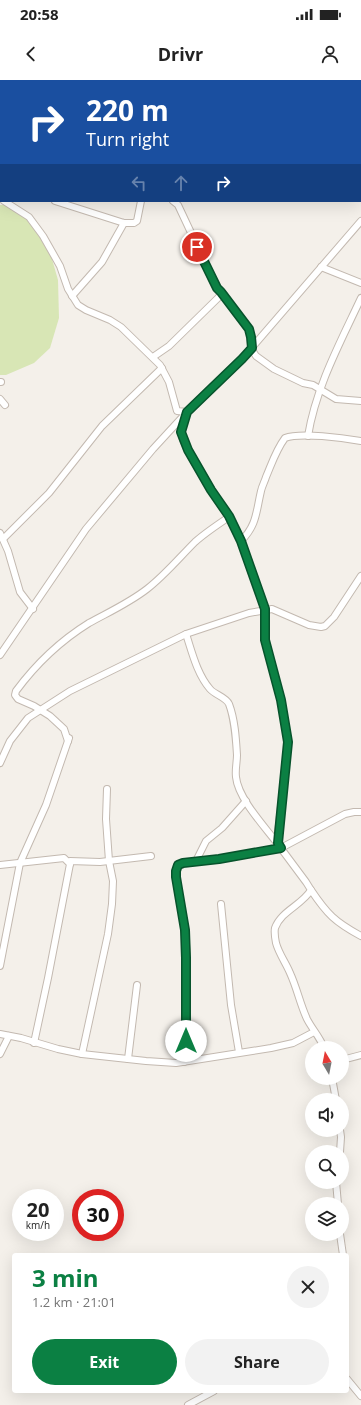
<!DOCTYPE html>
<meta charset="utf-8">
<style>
body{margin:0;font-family:"Open Sans",sans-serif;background:#f2f2f2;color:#222;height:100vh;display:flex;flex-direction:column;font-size:15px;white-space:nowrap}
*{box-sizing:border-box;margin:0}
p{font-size:13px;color:#767676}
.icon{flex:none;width:22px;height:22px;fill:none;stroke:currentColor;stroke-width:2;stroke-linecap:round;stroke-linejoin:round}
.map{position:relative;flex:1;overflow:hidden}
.side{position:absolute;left:12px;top:1173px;width:337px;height:140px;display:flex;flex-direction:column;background:#fff;border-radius:4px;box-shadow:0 4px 16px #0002}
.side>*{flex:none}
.hud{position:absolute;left:0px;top:0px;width:361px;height:122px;box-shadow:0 4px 16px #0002;background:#1a4fa0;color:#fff;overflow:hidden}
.needle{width:26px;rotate:350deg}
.buttons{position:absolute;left:305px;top:961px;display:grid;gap:8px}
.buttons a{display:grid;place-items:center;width:44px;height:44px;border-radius:50%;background:#fff;box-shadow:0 4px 16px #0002;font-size:20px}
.speed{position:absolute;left:12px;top:1109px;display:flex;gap:8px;font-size:20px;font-weight:700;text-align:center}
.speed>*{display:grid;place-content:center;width:52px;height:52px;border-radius:50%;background:#fff;box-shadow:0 4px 16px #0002;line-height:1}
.speed small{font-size:10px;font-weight:400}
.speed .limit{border:6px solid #d22;background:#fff;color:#111}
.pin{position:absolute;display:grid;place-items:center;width:34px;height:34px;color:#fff;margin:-17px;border:2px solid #fff;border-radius:50%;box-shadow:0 1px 4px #0007}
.me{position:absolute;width:44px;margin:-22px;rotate:0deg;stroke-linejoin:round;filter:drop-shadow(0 0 3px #0008)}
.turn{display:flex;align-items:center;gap:14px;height:84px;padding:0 20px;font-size:18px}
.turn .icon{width:52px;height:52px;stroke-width:2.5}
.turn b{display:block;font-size:28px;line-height:34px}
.lanes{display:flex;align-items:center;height:38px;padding:0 20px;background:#0003;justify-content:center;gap:20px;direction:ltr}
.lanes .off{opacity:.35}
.round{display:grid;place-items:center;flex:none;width:42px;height:42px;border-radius:21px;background:#f2f2f2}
.summary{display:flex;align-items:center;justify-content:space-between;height:68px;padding:0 20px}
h1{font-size:24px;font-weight:700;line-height:30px;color:#0b8043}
.button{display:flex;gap:8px;margin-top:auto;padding:8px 20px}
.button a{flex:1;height:46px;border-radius:24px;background:#0b8043;color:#fff;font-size:16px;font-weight:700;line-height:46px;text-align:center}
.button a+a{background:#f2f2f2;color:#222}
.status{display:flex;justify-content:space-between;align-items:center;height:28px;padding:0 20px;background:#fff;direction:ltr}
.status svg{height:11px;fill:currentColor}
header{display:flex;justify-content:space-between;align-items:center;height:52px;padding:0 20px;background:#fff;font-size:18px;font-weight:700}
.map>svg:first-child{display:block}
.green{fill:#d8e6b5}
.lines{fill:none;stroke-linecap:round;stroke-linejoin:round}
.minor-casing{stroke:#c3b9b0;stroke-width:8}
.minor{stroke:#fff;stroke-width:6}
.route-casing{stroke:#07532c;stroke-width:10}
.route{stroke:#0b8043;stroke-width:7}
</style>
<div class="status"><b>20:58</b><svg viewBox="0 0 49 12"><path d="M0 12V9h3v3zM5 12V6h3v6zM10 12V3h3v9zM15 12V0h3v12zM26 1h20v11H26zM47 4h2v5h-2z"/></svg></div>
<header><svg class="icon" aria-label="back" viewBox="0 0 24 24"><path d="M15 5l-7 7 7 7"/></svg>Drivr<svg class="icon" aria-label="person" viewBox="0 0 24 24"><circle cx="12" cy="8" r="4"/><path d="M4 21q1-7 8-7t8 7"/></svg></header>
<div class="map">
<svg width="361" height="1325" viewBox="0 0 361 1325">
<rect width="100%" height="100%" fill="#f4f0ea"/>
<polygon class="green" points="0,125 4,125 31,140 48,165 58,200 59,238 50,268 34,283 6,295 0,295"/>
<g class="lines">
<g class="minor-casing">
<g id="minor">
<polyline points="0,103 1,103"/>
<path d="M4,121L29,137L43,156L60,186L68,209L78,225L86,230L110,240L121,247L160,285L169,302L177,331L187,332L181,352L183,360L188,370L211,410L229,437L241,461L265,529V560L281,620L288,662L277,763L306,802L311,810C302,825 281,831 275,848C274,853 275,858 276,863C279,874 286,883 290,893C297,908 300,924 307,939C312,949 320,957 324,968"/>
<polyline points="55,121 124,143 134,143 137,141 141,121"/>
<polyline points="173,121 178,125 217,208 221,212 249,249 251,257 251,268 256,276 274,289 303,303 313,305 336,319 361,321"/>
<polyline points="321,187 361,203"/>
<polyline points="72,216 102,182 124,143"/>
<polyline points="153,277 169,266 219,217 221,212"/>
<polyline points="0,302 1,302"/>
<polyline points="0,319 5,325"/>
<path d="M308,356C316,307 340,263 361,218"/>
<polyline points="0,453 8,471 20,512 33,529"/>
<polyline points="3,459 49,413 102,346 162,288"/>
<path d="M241,461C257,445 256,432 261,411C262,406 265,401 266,397C272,383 276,370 285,358C300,352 344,358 361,361"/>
<path d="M186,554C192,572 197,594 210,609C215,615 226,617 229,624C235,640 236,659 237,675C237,682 235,690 236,697C238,718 264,746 277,763"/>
<polyline points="0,575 86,449 153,369 187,332 242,279 361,141"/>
<path d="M68,661L64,649L50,636L34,626L18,619L15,615L16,611C36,584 60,561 89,543C109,532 129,523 147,509C164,496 179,478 195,462C205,453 217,445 229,437"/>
<polyline points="0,683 10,661 28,638 70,611 186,554 249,533 272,529 309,545 321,547 325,546 334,537 361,496"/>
<polyline points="196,781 206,761 222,748 246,721"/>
<polyline points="70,784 70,781 100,782 151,776"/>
<polyline points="0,785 64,778 70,784 48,898 34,963"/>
<path d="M311,810C327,834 335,842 361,856"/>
<polyline points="221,824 231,925 239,972"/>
<polyline points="0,886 20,783 46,725 69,658"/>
<polyline points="0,954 21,958 58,969 82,974 146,981 176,983 271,968 293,963 314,952"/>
<polyline points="0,974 9,956"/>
<polyline points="82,974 108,854 112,824 113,801 109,781 106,739 107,709"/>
<polyline points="128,979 137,905"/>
<polyline points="342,980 361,975"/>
<polyline points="184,982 187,878 185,850 176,797 176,791 178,785 183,783 219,779 281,768 345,734 354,732 361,732"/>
<polyline points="332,998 336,1020"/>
<polyline points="340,1072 341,1057 340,1050"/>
<polyline points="336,1102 338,1124"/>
<polyline points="340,1154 343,1175"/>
<polyline points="347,1299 361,1316"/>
<polyline points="188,1325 214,1311"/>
</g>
</g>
<use href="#minor" class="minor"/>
</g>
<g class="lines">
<g class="route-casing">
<polyline id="route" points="186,961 186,878 185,850 176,797 176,791 178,785 183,783 219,779 281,768 278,763 288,662 281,620 265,560 265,529 241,461 229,436 211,410 188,370 181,352 187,332 242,279 252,268 251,257 249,249 221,212 217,208 197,167"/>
</g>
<use href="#route" class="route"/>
</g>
</svg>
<div class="buttons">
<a><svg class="needle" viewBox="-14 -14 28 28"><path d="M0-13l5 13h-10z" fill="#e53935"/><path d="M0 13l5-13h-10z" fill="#767676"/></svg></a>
<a><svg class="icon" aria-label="sound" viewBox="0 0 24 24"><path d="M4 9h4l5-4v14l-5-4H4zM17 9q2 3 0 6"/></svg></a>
<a><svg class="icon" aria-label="search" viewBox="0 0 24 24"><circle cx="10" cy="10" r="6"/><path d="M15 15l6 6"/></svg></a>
<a><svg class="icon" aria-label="layers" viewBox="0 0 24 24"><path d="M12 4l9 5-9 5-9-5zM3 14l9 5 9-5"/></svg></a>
</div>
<div class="speed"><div>20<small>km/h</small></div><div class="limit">30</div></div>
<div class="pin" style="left:197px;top:167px;background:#d93025"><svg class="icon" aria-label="arrive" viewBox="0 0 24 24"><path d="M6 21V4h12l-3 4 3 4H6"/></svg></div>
<svg class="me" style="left:186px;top:961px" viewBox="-20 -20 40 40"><circle r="19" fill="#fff"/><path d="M0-13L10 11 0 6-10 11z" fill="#0b8043"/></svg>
<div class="hud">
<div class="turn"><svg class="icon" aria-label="right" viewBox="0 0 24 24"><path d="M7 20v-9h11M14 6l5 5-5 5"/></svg><div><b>220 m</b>Turn right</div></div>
<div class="lanes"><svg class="icon off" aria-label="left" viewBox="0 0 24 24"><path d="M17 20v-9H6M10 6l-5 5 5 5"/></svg><svg class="icon off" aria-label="ahead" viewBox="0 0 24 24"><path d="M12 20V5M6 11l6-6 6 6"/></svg><svg class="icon" aria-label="right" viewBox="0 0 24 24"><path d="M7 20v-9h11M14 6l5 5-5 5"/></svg></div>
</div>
<section class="side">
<div class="summary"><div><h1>3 min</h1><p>1.2 km · 21:01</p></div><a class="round"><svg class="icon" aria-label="close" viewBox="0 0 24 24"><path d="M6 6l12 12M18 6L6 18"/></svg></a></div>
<div class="button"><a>Exit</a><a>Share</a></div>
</section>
</div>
